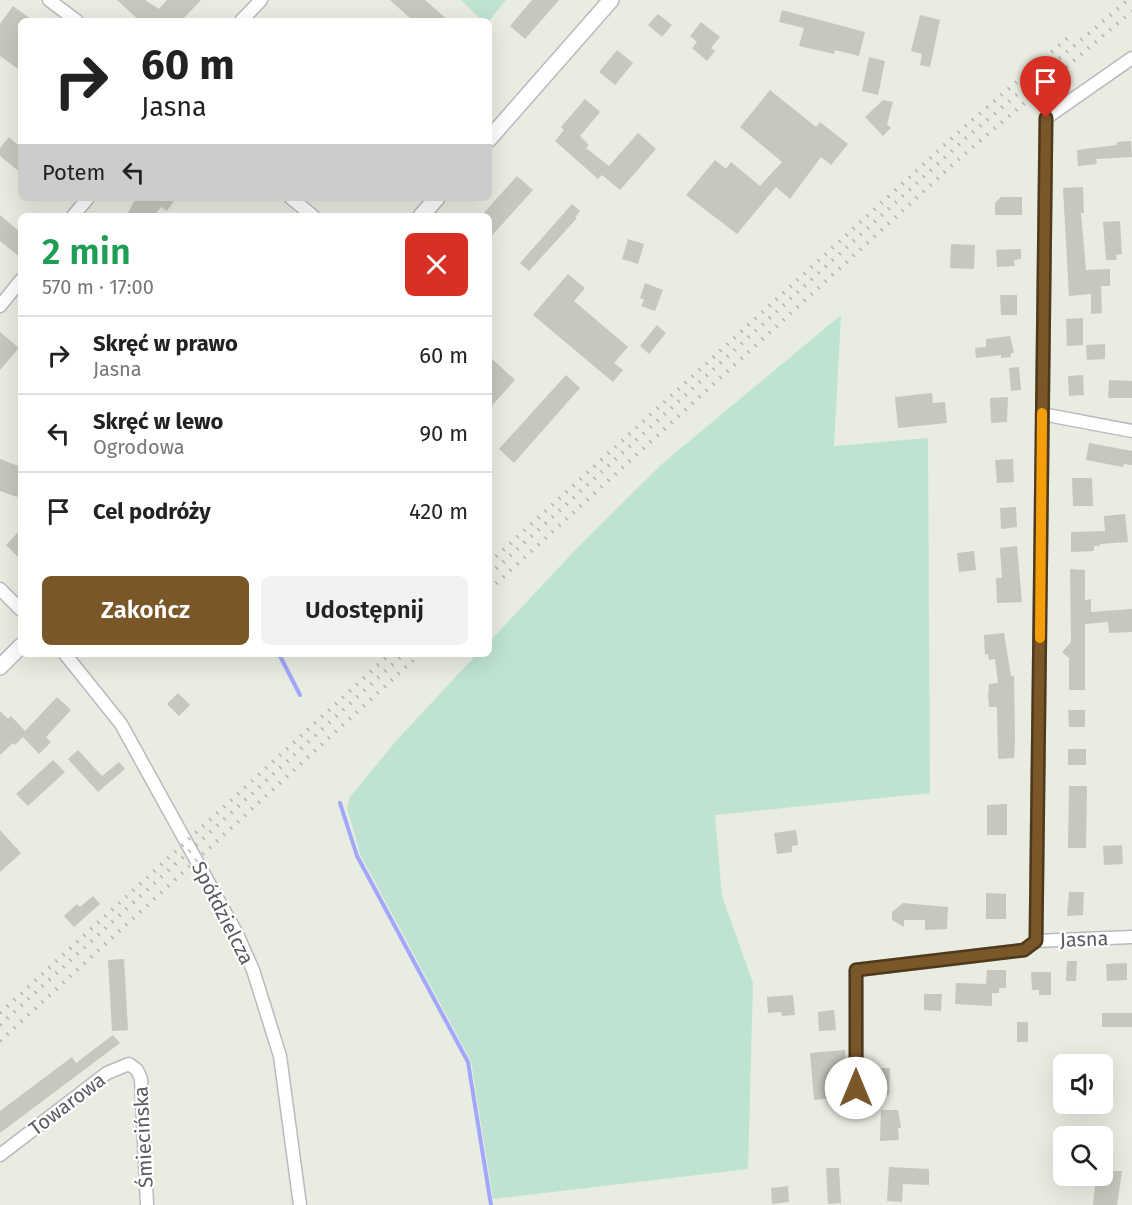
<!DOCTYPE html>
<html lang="pl">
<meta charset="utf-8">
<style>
body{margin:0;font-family:"Fira Sans",sans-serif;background:#f2f2f2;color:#222;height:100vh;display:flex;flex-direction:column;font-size:22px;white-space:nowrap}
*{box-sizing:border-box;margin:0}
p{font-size:20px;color:#767676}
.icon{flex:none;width:33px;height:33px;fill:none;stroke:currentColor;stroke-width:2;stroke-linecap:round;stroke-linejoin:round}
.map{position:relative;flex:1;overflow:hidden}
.drawer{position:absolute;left:18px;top:213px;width:474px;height:444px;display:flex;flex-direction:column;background:#fff;border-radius:9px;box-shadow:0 6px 24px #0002}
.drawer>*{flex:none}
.guide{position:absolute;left:18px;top:18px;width:474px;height:183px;border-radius:9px;box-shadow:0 6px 24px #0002;background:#fff;color:#222;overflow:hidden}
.controls{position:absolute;left:1053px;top:1054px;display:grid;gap:12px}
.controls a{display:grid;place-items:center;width:60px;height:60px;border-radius:9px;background:#fff;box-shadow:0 6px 24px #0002;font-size:30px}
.pin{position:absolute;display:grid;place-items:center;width:51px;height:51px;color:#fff;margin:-62px -26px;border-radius:50% 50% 50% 0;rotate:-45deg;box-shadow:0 0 6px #0007}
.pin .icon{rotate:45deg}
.me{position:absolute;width:66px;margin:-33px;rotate:0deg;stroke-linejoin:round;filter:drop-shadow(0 0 4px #0008)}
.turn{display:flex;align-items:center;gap:21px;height:126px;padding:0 24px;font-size:27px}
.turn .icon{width:78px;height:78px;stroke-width:2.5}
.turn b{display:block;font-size:42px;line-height:51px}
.then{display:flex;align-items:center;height:57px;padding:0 24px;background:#0003;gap:12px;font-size:22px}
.round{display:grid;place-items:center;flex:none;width:63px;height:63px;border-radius:9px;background:#f2f2f2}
.headline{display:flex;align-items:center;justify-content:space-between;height:102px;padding:0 24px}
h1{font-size:36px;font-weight:600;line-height:45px;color:#1e9e55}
.cta{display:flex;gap:12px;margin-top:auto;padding:12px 24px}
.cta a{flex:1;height:69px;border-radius:9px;background:#795729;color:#fff;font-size:24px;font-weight:600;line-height:69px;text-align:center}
.cta a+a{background:#f2f2f2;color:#222}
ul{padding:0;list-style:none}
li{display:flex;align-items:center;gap:18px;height:78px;padding:0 24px;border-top:2px solid #e0e0e0}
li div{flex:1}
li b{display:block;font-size:22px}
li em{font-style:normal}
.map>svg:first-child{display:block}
.green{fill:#bee3d1}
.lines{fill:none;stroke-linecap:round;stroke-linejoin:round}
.stream{stroke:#a1a7fc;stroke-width:4}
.building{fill:#c6c7bd}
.minor-casing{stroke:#bab9c0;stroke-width:15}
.tertiary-casing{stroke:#bab9c0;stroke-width:18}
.minor{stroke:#fff;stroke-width:12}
.tertiary{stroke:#fff;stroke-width:15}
.rail{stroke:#b4b4b5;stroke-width:4;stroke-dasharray:1.5 8;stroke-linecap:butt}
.route-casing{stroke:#4f391b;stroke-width:15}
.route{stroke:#795729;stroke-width:10}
.slow{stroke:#f59e0b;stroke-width:10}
.labels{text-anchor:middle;stroke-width:4.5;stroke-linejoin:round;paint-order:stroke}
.street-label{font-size:20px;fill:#5a5a62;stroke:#fff}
</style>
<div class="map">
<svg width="1132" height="1205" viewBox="0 0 1132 1205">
<rect width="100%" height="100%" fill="#e9ece1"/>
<g class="green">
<polygon points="461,0 506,0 489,21 483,21"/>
<polygon points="841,315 834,446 928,438 930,793 715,815 722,896 753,983 748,1169 493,1199 471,1061 360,854 347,808 350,797 396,741 477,654 489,654 489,642 581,544 662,464"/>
</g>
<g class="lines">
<g class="stream">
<polyline points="279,654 300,695"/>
<polyline points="340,803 357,856 468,1062 491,1205"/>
</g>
</g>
<g class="building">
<polygon points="117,0 145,0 159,9 167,0 201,0 181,21 140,21"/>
<polygon points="390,0 425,0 449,21 413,21"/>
<polygon points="532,0 559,0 525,39 510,26"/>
<polygon points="13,6 34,21 21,21 21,71 0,56 0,24"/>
<polygon points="782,10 865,32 859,56 835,50 834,54 799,46 804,28 779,22"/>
<polygon points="658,14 672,25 662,37 648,25"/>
<polygon points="920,15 940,20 930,67 920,65 922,54 911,51"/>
<polygon points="701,22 720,37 711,48 715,51 707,61 692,48 697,42 690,36"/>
<polygon points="617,50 633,63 615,85 599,72"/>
<polygon points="869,57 885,61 878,95 862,91"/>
<polygon points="770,90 816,127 820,122 848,144 831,165 821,157 790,199 776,187 737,234 686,195 715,160 726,169 731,162 760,186 782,162 740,127"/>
<polygon points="585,99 600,112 580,136 589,145 586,148 609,166 638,133 656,149 620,190 602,175 598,179 555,141 564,130 561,127"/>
<polygon points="883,100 893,102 887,124 891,128 883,136 865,117"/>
<polygon points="9,137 21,148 21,173 0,156 0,148"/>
<polygon points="1131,141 1132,157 1096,159 1097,164 1078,166 1077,150 1117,145 1117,142"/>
<polygon points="517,176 533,190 489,239 489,216 481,216"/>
<polygon points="1083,187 1084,213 1081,213 1086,270 1110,269 1110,286 1101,286 1102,313 1091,314 1091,294 1069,296 1063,188"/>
<polygon points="1001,197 1022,197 1022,215 995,215 995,203"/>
<polygon points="136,198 176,198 167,211 161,207 154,216 126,216"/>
<polygon points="572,204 580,211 575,217 577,218 529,271 520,263"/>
<polygon points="0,215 21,233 21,258 0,241"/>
<polygon points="1120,221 1122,254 1116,255 1117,260 1106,260 1103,222"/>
<polygon points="628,239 644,244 638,264 622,259"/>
<polygon points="951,244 975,245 974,269 950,268"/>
<polygon points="1021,249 1021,259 1014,260 1015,266 997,267 996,250"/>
<polygon points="568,274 585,288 574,301 628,347 614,363 623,370 613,382 533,315"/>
<polygon points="645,283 663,290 655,311 641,306 644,300 640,298"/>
<polygon points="1000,295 1017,295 1017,315 1001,315"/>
<polygon points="1083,318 1083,345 1067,346 1066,319"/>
<polygon points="657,325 666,333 649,354 640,346"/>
<polygon points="0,332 19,348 0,370"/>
<polygon points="1010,336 1014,353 1011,353 1011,357 1001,358 1001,355 976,358 975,348 986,347 986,339"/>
<polygon points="1105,344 1105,359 1087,360 1086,345"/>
<polygon points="489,356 515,380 489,409"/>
<polygon points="1019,367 1021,390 1011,391 1009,368"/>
<polygon points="566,375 580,388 514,463 499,449"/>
<polygon points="1083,375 1084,395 1069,396 1068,376"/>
<polygon points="1109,380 1132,381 1132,398 1108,398"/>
<polygon points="932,393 933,403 945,402 947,423 898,428 895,397"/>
<polygon points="1008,397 1007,422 991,423 990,398"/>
<polygon points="1089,443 1132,451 1132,465 1124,464 1123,467 1086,460"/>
<polygon points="0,459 21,467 21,486 17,497 0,491"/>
<polygon points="1013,459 1014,482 997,483 995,460"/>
<polygon points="1072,478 1092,478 1093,506 1073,506"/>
<polygon points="1016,507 1017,527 1001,529 1000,508"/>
<polygon points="1125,514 1128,542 1100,544 1100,546 1094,546 1094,551 1071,552 1071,532 1105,531 1104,516"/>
<polygon points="21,529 21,560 6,545"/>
<polygon points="1017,546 1022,602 997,603 996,578 1002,578 1000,548"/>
<polygon points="974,551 976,570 959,572 957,553"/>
<polygon points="1070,569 1085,570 1085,600 1091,599 1091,612 1132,609 1132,632 1109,633 1108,622 1085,624 1085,690 1069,690 1069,658 1062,652 1071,642"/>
<polygon points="1004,633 1011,676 1014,676 1015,740 1014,758 998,759 997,707 989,707 988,696 989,684 998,683 995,659 989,660 988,654 985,655 984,635"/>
<polygon points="178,693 190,705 179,716 167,704"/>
<polygon points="57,697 71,710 46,737 51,742 39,754 23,737 15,745 13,743 0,755 0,711 8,719 11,716 25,731"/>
<polygon points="1068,710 1085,710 1085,727 1069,727"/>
<rect x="1068" y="749" width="18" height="16"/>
<polygon points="78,750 102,776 119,762 125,769 98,792 68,759"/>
<polygon points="53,760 65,772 28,806 16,794"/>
<polygon points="1069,786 1087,786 1086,848 1068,848"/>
<polygon points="1007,804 1007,835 987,835 987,805"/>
<polygon points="0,830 21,853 0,872"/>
<polygon points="796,830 798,845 792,846 792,852 777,854 774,833"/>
<polygon points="1122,845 1123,864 1104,865 1103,846"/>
<polygon points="1069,892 1084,892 1083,915 1067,916"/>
<polygon points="986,893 1006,894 1006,919 986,919"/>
<polygon points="93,896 100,904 74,927 64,916 77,904 80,907"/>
<polygon points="903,903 948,907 947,929 925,930 925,920 904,920 904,927 892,920 892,912"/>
<polygon points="124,959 128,1030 112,1031 108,960"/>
<polygon points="1067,961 1077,961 1076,981 1066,981"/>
<polygon points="1127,963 1127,980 1107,981 1106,964"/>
<polygon points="987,970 1006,970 1006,988 999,988 999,993 992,993 992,1006 955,1004 956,983 986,984"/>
<polygon points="1031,972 1051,972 1051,995 1039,995 1039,990 1032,990"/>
<polygon points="924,994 942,994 941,1011 924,1010"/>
<polygon points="793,995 795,1015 782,1016 781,1012 768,1013 767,997"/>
<polygon points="834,1010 836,1030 819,1031 818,1012"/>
<rect x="1102" y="1013" width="30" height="14"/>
<rect x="1017" y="1022" width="11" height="20"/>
<polygon points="113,1035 120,1043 0,1133 0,1111 72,1057 76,1063"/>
<polygon points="845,1050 846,1071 833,1072 834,1098 814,1100 810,1053"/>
<polygon points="869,1068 890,1068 889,1095 870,1095"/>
<polygon points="881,1110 898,1110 901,1128 898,1128 899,1140 880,1141"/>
<polygon points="1102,1133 1113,1134 1110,1166 1102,1166"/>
<polygon points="889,1167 929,1169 929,1185 903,1184 902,1202 887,1201"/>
<polygon points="826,1168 839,1168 841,1203 828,1204"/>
<polygon points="1102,1171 1122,1171 1117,1205 1093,1205 1095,1185 1099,1185"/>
<polygon points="788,1186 789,1202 772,1204 771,1188"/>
</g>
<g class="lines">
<g class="minor-casing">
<g id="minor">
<polyline points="49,0 77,21"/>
<polyline points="241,21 261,0"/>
<polyline points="291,198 313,216"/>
<polyline points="73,216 88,198"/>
<polyline points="0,306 21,280"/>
<polyline points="1042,414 1132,431"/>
<polyline points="0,589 21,610"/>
<polyline points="65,654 121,724 237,934 253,970 280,1056 300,1205"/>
<polyline points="1036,941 1046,118 1132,58"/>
<polyline points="857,1109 856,970 1024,950 1036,941 1132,937"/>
<polyline points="0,1155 107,1073 129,1064 137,1070 141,1079 147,1205"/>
</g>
</g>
<g class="tertiary-casing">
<g id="tertiary">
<polyline points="489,139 611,0"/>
<polyline points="421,216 437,198"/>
<polyline points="0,667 21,646"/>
</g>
</g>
<use href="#minor" class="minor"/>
<use href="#tertiary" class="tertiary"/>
<g class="rail">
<polyline points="489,563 962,129 1070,36"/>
<polyline points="489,575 966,138 1128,0"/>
<polyline points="489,590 960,158 1132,11"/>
<polyline points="0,1013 390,654"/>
<polyline points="0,1025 404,654"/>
<polyline points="0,1041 420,654"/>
</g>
</g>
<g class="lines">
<g class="route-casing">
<polyline id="route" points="856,1088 856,970 1024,950 1036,941 1046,118"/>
</g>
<use href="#route" class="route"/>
<polyline class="slow" points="1040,638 1042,413"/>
</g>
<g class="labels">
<g class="street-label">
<text transform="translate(223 913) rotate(63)" y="7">Spółdzielcza</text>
<text transform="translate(1084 939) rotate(-2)" y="7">Jasna</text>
<text transform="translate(67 1104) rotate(-37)" y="7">Towarowa</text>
<text transform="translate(143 1137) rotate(-93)" y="7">Śmiecińska</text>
</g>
</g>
</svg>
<div class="controls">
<a><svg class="icon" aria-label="sound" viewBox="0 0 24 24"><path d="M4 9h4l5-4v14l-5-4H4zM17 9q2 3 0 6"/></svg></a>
<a><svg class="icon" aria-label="search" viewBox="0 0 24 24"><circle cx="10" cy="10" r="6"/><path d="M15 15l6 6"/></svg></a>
</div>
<div class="pin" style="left:1046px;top:118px;background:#d93025"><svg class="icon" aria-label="arrive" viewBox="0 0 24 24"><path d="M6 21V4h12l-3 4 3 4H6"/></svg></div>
<svg class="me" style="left:856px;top:1088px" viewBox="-20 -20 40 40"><circle r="19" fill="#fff"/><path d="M0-13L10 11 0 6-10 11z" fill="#795729"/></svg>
<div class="guide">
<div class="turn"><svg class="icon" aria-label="right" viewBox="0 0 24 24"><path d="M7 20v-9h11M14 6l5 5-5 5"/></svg><div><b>60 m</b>Jasna</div></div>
<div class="then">Potem<svg class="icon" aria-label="left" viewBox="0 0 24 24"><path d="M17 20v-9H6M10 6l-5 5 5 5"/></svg></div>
</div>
<section class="drawer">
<div class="headline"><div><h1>2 min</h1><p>570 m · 17:00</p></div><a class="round" style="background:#d93025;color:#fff"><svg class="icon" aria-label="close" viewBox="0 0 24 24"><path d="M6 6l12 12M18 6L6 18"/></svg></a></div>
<ul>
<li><svg class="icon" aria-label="right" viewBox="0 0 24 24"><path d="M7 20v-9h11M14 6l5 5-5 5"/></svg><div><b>Skręć w prawo</b><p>Jasna</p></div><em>60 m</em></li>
<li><svg class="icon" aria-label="left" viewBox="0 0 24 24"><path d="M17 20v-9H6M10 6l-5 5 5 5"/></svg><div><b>Skręć w lewo</b><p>Ogrodowa</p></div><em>90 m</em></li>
<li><svg class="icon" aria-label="arrive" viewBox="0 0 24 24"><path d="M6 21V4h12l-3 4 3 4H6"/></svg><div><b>Cel podróży</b></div><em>420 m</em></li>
</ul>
<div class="cta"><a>Zakończ</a><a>Udostępnij</a></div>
</section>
</div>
